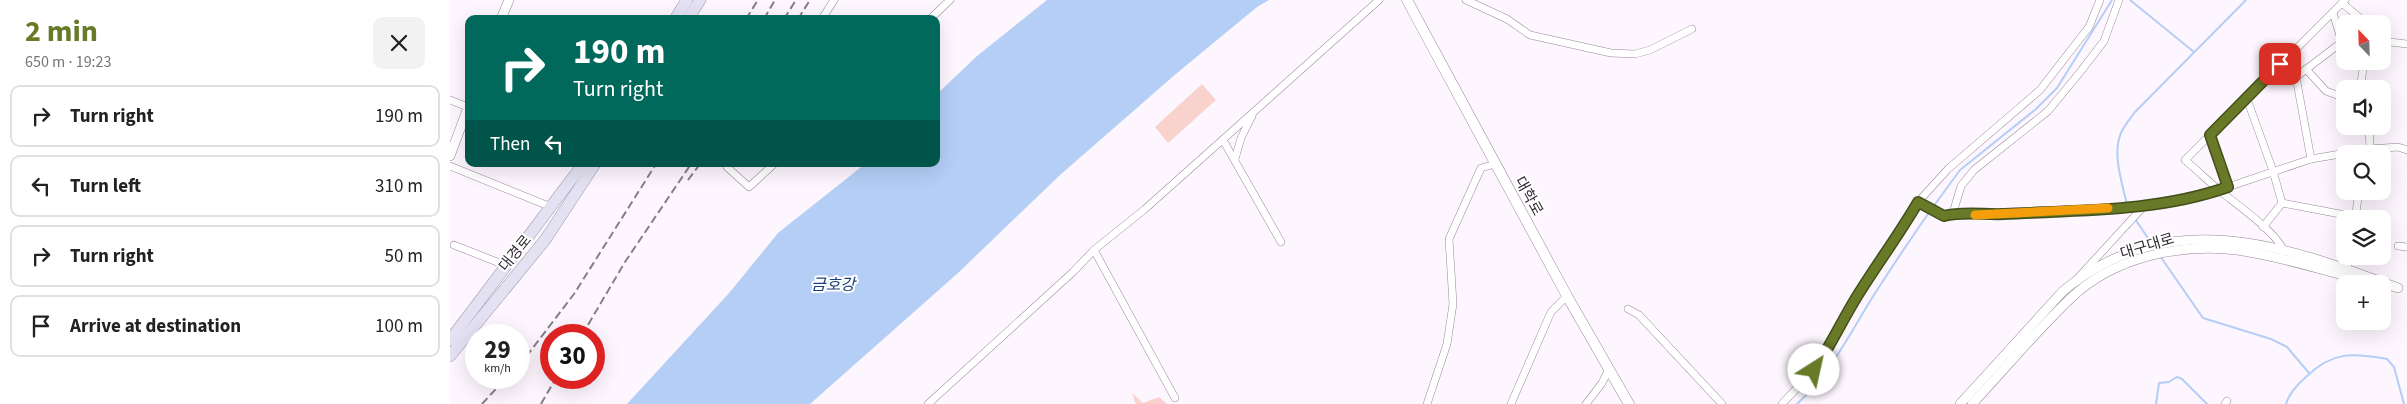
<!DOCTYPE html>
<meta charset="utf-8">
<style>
body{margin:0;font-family:"Source Sans 3","Noto Sans KR",sans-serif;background:#f2f2f2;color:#222;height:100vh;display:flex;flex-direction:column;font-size:19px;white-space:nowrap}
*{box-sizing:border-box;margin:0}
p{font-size:16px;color:#767676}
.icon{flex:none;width:28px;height:28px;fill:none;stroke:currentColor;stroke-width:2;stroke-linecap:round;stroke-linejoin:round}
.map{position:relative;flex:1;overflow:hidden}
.panel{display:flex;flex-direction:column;background:#fff;width:450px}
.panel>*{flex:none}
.hud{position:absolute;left:15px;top:15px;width:475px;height:152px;border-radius:10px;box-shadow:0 5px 20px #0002;background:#00695c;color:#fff;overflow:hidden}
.needle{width:32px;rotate:337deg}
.tools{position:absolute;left:1886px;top:15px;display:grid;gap:10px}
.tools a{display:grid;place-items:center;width:55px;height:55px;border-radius:10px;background:#fff;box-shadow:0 5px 20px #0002;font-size:25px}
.speed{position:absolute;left:15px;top:324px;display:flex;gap:10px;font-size:25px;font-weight:700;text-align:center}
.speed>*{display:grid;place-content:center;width:65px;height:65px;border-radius:50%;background:#fff;box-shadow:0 5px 20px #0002;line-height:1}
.speed small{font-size:12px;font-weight:400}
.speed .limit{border:8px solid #d22;background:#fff;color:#111}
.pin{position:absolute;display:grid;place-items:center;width:42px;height:42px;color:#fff;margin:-21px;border-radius:10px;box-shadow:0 2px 8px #0006}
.me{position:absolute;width:55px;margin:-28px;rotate:35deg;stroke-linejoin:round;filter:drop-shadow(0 0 4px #0008)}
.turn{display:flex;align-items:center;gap:18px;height:105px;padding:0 25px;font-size:22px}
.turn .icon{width:65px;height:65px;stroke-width:2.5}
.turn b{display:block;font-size:35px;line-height:42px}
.then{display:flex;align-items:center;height:48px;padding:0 25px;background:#0003;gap:10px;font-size:19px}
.round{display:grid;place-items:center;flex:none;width:52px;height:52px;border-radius:10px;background:#f2f2f2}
.head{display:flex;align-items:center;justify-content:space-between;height:85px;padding:0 25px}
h1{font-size:30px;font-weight:700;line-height:38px;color:#687928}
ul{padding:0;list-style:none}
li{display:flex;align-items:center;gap:15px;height:62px;margin:0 10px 8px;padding:0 15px;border:2px solid #e0e0e0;border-radius:10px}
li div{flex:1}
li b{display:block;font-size:19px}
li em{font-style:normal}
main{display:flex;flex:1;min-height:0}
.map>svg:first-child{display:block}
.green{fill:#fad2cd}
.water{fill:#b4cef6}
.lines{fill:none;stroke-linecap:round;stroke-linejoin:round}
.stream{stroke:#b4cef6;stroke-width:2}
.minor-casing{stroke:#98899a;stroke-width:8}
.tertiary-casing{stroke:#98899a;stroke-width:10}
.secondary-casing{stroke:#98899a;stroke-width:11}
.primary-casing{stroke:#9995a9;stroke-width:12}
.minor{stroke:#fff;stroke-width:7}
.tertiary{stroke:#fff;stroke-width:9}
.secondary{stroke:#fff;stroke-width:10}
.primary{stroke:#e4e2f2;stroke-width:11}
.rail{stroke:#857f86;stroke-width:2;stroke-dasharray:8 4;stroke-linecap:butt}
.route-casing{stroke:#444f1a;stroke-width:12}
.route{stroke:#687928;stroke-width:9}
.slow{stroke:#f59e0b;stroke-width:9}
.labels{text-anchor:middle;stroke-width:4;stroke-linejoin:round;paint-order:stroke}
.street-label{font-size:15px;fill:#302a31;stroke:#fff}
.water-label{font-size:16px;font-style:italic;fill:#1c417b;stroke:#fff}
</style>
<main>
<section class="panel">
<div class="head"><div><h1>2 min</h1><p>650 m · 19:23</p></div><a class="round"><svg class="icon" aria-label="close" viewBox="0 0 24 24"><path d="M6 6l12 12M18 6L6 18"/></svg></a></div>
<ul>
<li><svg class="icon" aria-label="right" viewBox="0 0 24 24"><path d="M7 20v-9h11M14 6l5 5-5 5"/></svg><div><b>Turn right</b></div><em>190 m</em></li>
<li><svg class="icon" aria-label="left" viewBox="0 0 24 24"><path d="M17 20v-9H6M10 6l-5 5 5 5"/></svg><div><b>Turn left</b></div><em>310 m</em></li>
<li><svg class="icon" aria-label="right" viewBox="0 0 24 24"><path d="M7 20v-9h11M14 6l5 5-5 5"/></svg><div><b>Turn right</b></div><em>50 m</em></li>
<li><svg class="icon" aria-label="arrive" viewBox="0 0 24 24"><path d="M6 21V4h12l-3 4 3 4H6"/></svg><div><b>Arrive at destination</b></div><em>100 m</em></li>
</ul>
</section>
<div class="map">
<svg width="1957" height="404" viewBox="0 0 1957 404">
<rect width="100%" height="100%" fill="#fdf6fe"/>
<g class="green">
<polygon points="752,84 766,100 718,143 705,127"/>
<polygon points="682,393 693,403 709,397 717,404 686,404"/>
</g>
<polygon class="water" points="597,0 819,0 807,7 727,73 610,175 508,273 360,404 177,404 280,292 328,233 415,164 486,164 486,95 527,56"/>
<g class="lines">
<g class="stream">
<polyline points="1680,0 1744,52"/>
<path d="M1677,204C1672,183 1662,154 1671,133C1674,126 1680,119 1684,113L1796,0"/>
<polyline points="1483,207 1510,170 1586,109 1607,88 1662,0"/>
<polyline points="1685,219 1702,244"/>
<polyline points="1710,256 1753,318 1821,339 1837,347 1859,373"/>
<path d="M1347,404C1380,374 1399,335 1422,298C1441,268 1460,240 1480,211"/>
<polyline points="1706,404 1709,383 1719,382 1727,377 1732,379 1757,404"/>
<path d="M1836,404C1839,393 1849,383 1857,376C1883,351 1903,353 1937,359L1944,367L1954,404"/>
</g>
<g class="minor-casing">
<g id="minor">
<polyline points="1016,0 1057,19 1080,35 1161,53 1185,54 1200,50 1242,29"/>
<polyline points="1892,3 1917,24"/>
<polyline points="372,19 384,0"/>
<polyline points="480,19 500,0"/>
<polyline points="1932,36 1940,42 1957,44"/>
<polyline points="1830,64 1846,77 1861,159"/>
<polyline points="1856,69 1876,91 1895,98"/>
<polyline points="1846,77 1892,42 1883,13"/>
<polyline points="1910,89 1914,63"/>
<polyline points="1797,99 1823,171 1832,203 1813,227"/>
<polyline points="0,100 18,107"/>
<polyline points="1919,126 1920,149"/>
<polyline points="1760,135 1778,187"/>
<polyline points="773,140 831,242"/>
<polyline points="785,159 791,138 802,116"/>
<polyline points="279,164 277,167 299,187 324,164"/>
<polyline points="0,166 101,207"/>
<polyline points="1468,202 1493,215 1694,206 1769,190 1861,159 1920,149 1948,147 1957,150"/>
<polyline points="1832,203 1906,217"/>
<polyline points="1503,213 1511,186 1524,170 1598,111 1631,71 1654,41 1669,0"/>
<polyline points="1905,219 1909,191"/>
<polyline points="4,245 57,266"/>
<polyline points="1948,246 1957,247"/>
<path d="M1834,252C1828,233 1786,204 1770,191C1758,181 1747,170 1735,160L1895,0"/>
<polyline points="1897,269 1899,256"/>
<polyline points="1627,279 1694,206"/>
<polyline points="1178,309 1189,315 1272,404"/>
<polyline points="725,398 644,250 695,209 929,0"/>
<polyline points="478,404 623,272 644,250"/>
<polyline points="977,404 997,344 1003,304 999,239 1031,168 1045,164"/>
<polyline points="1061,404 1101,312 1117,296"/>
<polyline points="1136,404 1152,383 1159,369"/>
<polyline points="1332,404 1364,370 1381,346 1410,291 1448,237 1468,202 1498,169 1590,90 1639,27 1650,0"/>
<polyline points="1775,404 1777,401"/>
</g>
</g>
<g class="tertiary-casing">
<g id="tertiary">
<polyline points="51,19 59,0"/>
<polyline points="0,156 19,105"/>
<path d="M1510,404L1613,291C1719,204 1834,245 1948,288"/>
<path d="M1522,404C1555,369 1586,331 1621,298C1664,257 1730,243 1787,250C1830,256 1871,270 1913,280"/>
</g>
</g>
<g class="secondary-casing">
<polyline id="secondary" points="957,0 1117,296 1179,404"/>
</g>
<g class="primary-casing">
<g id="primary">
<polyline points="225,19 237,0"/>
<polyline points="238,19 250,0"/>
<polyline points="0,340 133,164"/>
<polyline points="0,356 95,240 145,164"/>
</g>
</g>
<use href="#minor" class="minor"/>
<use href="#tertiary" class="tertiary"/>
<use href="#secondary" class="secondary"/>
<use href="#primary" class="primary"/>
<g class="rail">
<polyline points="296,19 308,0"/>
<polyline points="314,19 325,0"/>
<polyline points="334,19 346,0"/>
<polyline points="348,19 360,0"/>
<polyline points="238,180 250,164"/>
<polyline points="132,335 175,262 241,164"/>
<polyline points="69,366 124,294 206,164"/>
<polyline points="32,404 56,378"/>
<polyline points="91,404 106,378"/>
</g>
</g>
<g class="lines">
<g class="route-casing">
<path id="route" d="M1364,370C1382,344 1394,316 1411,290C1430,260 1450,233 1468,202L1494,216C1513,211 1535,215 1554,214C1629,210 1707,212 1778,187L1760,135L1830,64"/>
</g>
<use href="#route" class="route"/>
<polyline class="slow" points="1525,215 1658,208"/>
</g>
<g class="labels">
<g class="street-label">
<text transform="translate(1079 196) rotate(61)" y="5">대학로</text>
<text transform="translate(1697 246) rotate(-17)" y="5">대구대로</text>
<text transform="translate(65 253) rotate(-51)" y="5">대경로</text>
</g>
<g class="water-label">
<text x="383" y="290">금호강</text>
</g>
</g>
</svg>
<div class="tools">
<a><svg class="needle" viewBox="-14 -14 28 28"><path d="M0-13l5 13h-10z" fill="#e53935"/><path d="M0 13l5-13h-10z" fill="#767676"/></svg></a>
<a><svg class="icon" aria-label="sound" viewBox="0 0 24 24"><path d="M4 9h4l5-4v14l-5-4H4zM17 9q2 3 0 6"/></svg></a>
<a><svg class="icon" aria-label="search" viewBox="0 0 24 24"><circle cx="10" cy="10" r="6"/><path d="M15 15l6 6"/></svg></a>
<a><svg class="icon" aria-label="layers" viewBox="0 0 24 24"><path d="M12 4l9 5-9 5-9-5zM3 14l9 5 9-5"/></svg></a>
<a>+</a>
</div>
<div class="speed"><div>29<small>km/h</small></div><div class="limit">30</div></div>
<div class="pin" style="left:1830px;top:64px;background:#d93025"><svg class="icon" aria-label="arrive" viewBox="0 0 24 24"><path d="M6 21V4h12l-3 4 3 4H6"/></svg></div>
<svg class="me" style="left:1364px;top:370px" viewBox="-20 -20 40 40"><circle r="19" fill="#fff"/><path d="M0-13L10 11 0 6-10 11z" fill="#687928"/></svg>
<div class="hud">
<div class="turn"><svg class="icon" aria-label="right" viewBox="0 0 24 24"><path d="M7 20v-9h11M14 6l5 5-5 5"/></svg><div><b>190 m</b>Turn right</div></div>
<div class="then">Then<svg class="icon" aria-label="left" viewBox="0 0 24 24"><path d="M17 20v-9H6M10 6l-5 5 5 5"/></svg></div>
</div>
</div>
</main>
